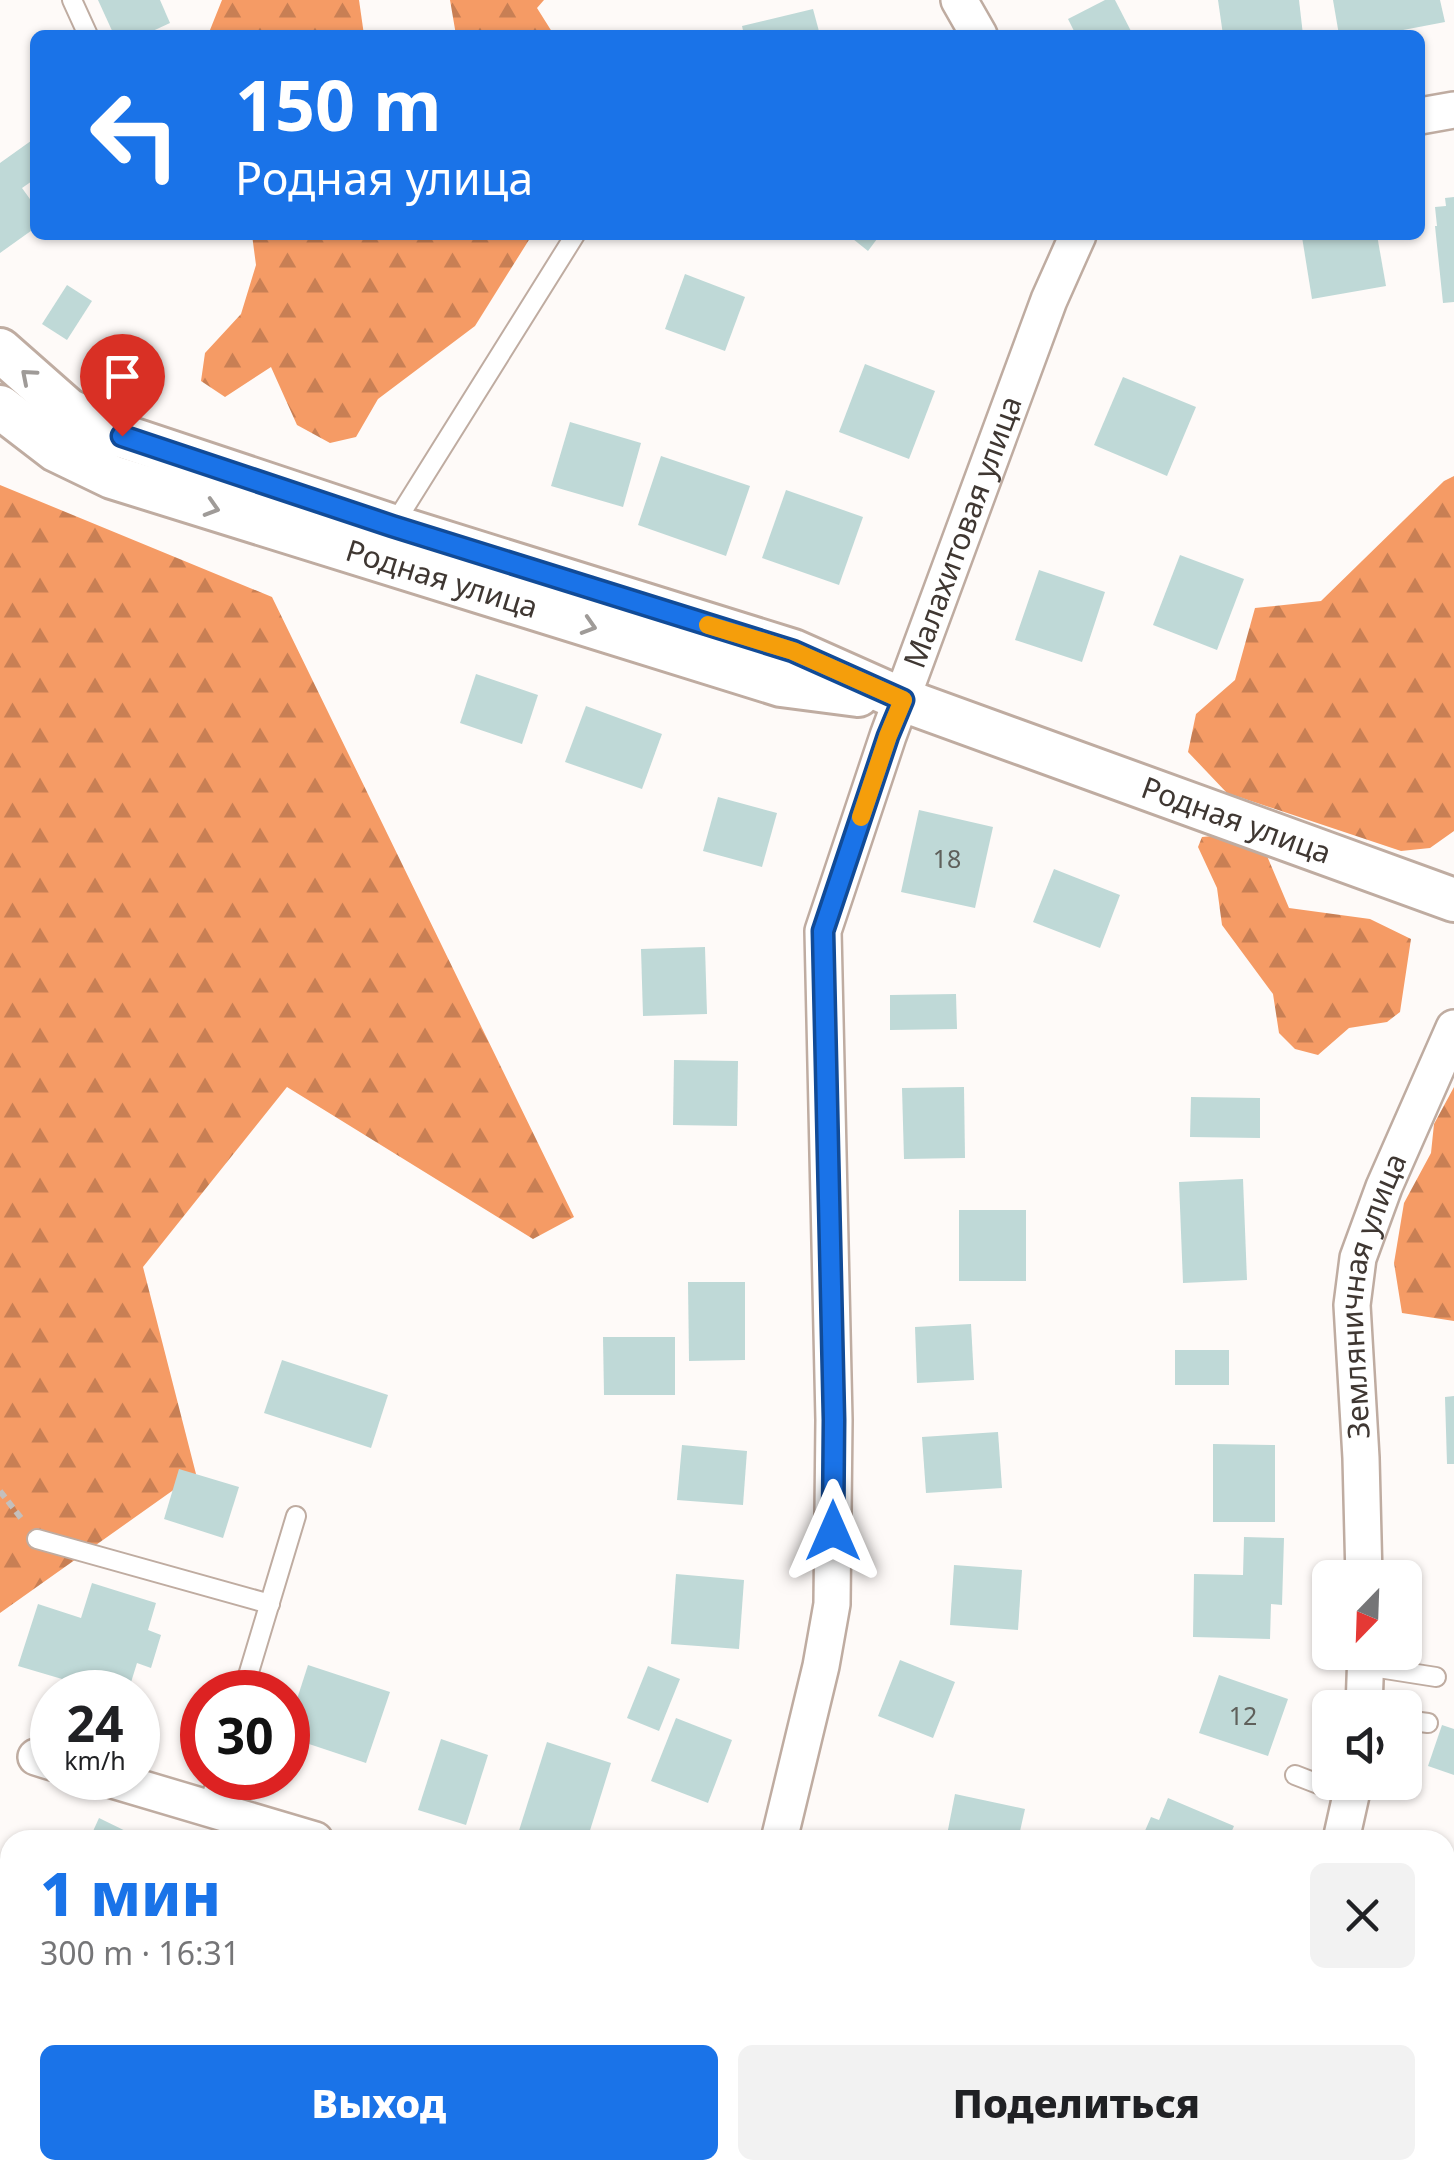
<!DOCTYPE html>
<html lang="ru">
<meta charset="utf-8">
<style>
body{margin:0;font-family:"Noto Sans",sans-serif;background:#f2f2f2;color:#202124;height:100vh;display:flex;flex-direction:column;font-size:38px;white-space:nowrap}
*{box-sizing:border-box;margin:0}
p{font-size:32px;color:#757577}
.icon{flex:none;width:55px;height:55px;fill:none;stroke:currentColor;stroke-width:2;stroke-linecap:round;stroke-linejoin:round}
.map{position:relative;flex:1;overflow:hidden}
.sheet{position:absolute;left:0px;top:1830px;width:1455px;height:350px;display:flex;flex-direction:column;background:#fff;border-radius:30px 30px 0 0;box-shadow:0 2px 8px #0004}
.sheet>*{flex:none}
.banner{position:absolute;left:30px;top:30px;width:1395px;height:210px;border-radius:15px;box-shadow:0 2px 8px #0004;background:#1a73e8;color:#fff;overflow:hidden}
.needle{width:65px;rotate:203deg}
.buttons{position:absolute;left:1312px;top:1560px;display:grid;gap:20px}
.buttons a{display:grid;place-items:center;width:110px;height:110px;border-radius:15px;background:#fff;box-shadow:0 2px 8px #0004;font-size:50px}
.speed{position:absolute;left:30px;top:1670px;display:flex;gap:20px;font-size:50px;font-weight:700;text-align:center}
.speed>*{display:grid;place-content:center;width:130px;height:130px;border-radius:50%;background:#fff;box-shadow:0 2px 8px #0004;line-height:1}
.speed small{font-size:25px;font-weight:400}
.speed .limit{border:15px solid #d22;background:#fff;color:#111}
.pin{position:absolute;display:grid;place-items:center;width:85px;height:85px;color:#fff;margin:-102px -42px;border-radius:50% 50% 50% 0;rotate:-45deg;box-shadow:0 0 10px #0007}
.pin .icon{rotate:45deg}
.me{position:absolute;width:110px;margin:-55px;rotate:0deg;stroke-linejoin:round;filter:drop-shadow(0 0 8px #0008)}
.turn{display:flex;align-items:center;gap:35px;height:210px;padding:0 40px;font-size:45px}
.turn .icon{width:130px;height:130px;stroke-width:2.5}
.turn b{display:block;font-size:70px;line-height:85px}
.round{display:grid;place-items:center;flex:none;width:105px;height:105px;border-radius:15px;background:#f2f2f2}
.overview{display:flex;align-items:center;justify-content:space-between;height:170px;padding:0 40px}
h1{font-size:60px;font-weight:800;line-height:75px;color:#1a73e8}
.button{display:flex;gap:20px;margin-top:auto;padding:20px 40px}
.button a{flex:1;height:115px;border-radius:15px;background:#1a73e8;color:#fff;font-size:40px;font-weight:800;line-height:115px;text-align:center}
.button a+a{background:#f2f2f2;color:#202124}
.map>svg:first-child{display:block}
.forest{fill:url(#forest-firs)}
.building{fill:#bfd9d7}
.lines{fill:none;stroke-linecap:round;stroke-linejoin:round}
.service-casing{stroke:#bfaca1;stroke-width:22}
.minor-casing{stroke:#bfaca1;stroke-width:40}
.tertiary-casing{stroke:#bfaca1;stroke-width:48}
.path{stroke:#c4bfbc;stroke-width:6;stroke-dasharray:8 5;stroke-linecap:butt}
.service{stroke:#fff;stroke-width:18}
.minor{stroke:#fff;stroke-width:35}
.tertiary{stroke:#fff;stroke-width:42}
.oneway{stroke:#9f9b98}
.route-casing{stroke:#114b97;stroke-width:25}
.route{stroke:#1a73e8;stroke-width:18}
.slow{stroke:#f59e0b;stroke-width:18}
.labels{text-anchor:middle;stroke-width:8;stroke-linejoin:round;paint-order:stroke}
.number-label{font-size:25px;fill:#5f605b}
.street-label{font-size:30px;fill:#3f3732;stroke:#fefaf8}
</style>
<div class="map">
<svg width="1454" height="2180" viewBox="0 0 1454 2180">
<defs>
<pattern id="forest-firs" width="22" height="20" patternUnits="userSpaceOnUse" patternTransform="scale(2.5)"><rect width="22" height="20" fill="#f59b65"/><path d="M5 1l3.5 6h-7zM16 11l3.5 6h-7z" fill="#c87f54"/></pattern>
</defs>
<rect width="100%" height="100%" fill="#fefaf8"/>
<g class="forest">
<polygon points="222,0 359,0 364,35 208,35"/>
<polygon points="450,0 544,0 537,8 554,35 456,35"/>
<polygon points="252,235 532,235 475,326 378,399 356,437 330,443 297,425 271,367 225,397 201,381 205,353 241,314 256,265"/>
<polygon points="1454,476 1454,831 1430,848 1401,851 1227,793 1188,752 1196,714 1235,680 1255,608 1321,601 1444,481"/>
<polygon points="0,485 272,597 574,1217 533,1239 287,1087 143,1267 196,1474 0,1613"/>
<polygon points="1224,835 1267,856 1289,908 1370,919 1411,939 1400,1012 1387,1022 1349,1028 1318,1055 1295,1049 1279,1033 1273,994 1222,925 1217,888 1198,847 1202,837"/>
<polygon points="1454,1087 1454,1321 1402,1313 1394,1263 1404,1203 1431,1153 1434,1124"/>
<polygon points="9,2113 10,2170 114,2170 132,2180 0,2180 0,2115"/>
</g>
<g class="building">
<polygon points="98,0 160,0 170,23 144,35 114,35"/>
<polygon points="1105,0 1115,0 1133,35 1076,35 1068,19"/>
<polygon points="1218,0 1299,0 1303,35 1223,35"/>
<polygon points="1333,0 1440,0 1445,22 1377,35 1339,35"/>
<polygon points="813,9 820,35 744,35 742,26"/>
<polygon points="35,138 35,179 22,188 35,206 35,228 0,253 0,163"/>
<polygon points="1454,197 1454,302 1443,303 1435,226 1437,226 1435,207 1446,206 1445,198"/>
<polygon points="848,235 880,235 868,251"/>
<polygon points="1313,235 1377,235 1386,286 1312,299 1302,237"/>
<polygon points="685,274 745,297 725,351 665,329"/>
<polygon points="67,285 92,301 67,340 42,324"/>
<polygon points="865,364 935,391 909,459 839,432"/>
<polygon points="1123,377 1196,407 1167,476 1094,445"/>
<polygon points="570,422 641,443 623,507 551,486"/>
<polygon points="661,456 750,486 726,556 638,525"/>
<polygon points="786,490 863,517 839,585 762,558"/>
<polygon points="1180,555 1244,579 1217,650 1153,625"/>
<polygon points="1039,570 1105,592 1082,662 1015,640"/>
<polygon points="476,674 538,695 522,744 460,723"/>
<polygon points="586,706 662,734 642,789 565,762"/>
<polygon points="718,797 777,813 762,867 703,851"/>
<polygon points="919,810 993,827 975,908 901,892"/>
<polygon points="1054,869 1120,895 1100,948 1033,922"/>
<polygon points="705,947 707,1014 643,1016 641,949"/>
<polygon points="956,994 957,1029 890,1030 890,995"/>
<polygon points="674,1060 738,1061 737,1126 673,1125"/>
<polygon points="964,1087 965,1158 904,1159 902,1088"/>
<polygon points="1191,1097 1260,1098 1260,1138 1190,1137"/>
<polygon points="1243,1179 1247,1280 1183,1283 1179,1182"/>
<rect x="959" y="1210" width="67" height="71"/>
<polygon points="688,1282 745,1282 745,1360 689,1361"/>
<polygon points="971,1324 974,1380 917,1383 915,1327"/>
<polygon points="603,1337 675,1337 675,1395 604,1395"/>
<rect x="1175" y="1350" width="54" height="35"/>
<polygon points="282,1360 388,1395 371,1448 264,1413"/>
<polygon points="1454,1396 1454,1464 1447,1464 1445,1397"/>
<polygon points="998,1432 1002,1488 926,1493 922,1437"/>
<polygon points="1213,1444 1275,1445 1275,1522 1213,1522"/>
<polygon points="682,1445 747,1451 743,1505 677,1500"/>
<polygon points="179,1469 239,1487 223,1538 164,1519"/>
<polygon points="1244,1537 1284,1538 1282,1605 1271,1604 1270,1639 1193,1637 1194,1574 1243,1575"/>
<polygon points="954,1565 1022,1570 1018,1630 950,1625"/>
<polygon points="676,1574 744,1580 739,1649 671,1644"/>
<polygon points="92,1583 156,1603 148,1630 161,1635 151,1668 137,1663 128,1692 82,1692 60,1686 62,1679 18,1666 38,1604 81,1618"/>
<polygon points="900,1660 955,1682 933,1738 878,1716"/>
<polygon points="308,1665 390,1692 366,1763 288,1737 288,1727"/>
<polygon points="648,1666 680,1679 659,1731 627,1718"/>
<polygon points="1219,1675 1288,1699 1268,1756 1199,1733"/>
<polygon points="676,1718 732,1740 708,1803 651,1781"/>
<polygon points="1442,1725 1454,1729 1454,1775 1428,1766"/>
<polygon points="441,1739 488,1755 466,1825 418,1810"/>
<polygon points="547,1742 611,1763 587,1840 516,1840"/>
<polygon points="955,1794 1025,1809 1018,1840 946,1840"/>
<polygon points="1168,1798 1234,1826 1228,1840 1141,1840 1151,1817 1159,1820"/>
<polygon points="99,1818 144,1840 89,1840"/>
<polygon points="1445,1914 1454,1917 1454,2032 1445,2029"/>
<polygon points="777,2170 870,2170 863,2180 774,2180 772,2179"/>
<polygon points="986,2170 1016,2170 1026,2175 1023,2180 1003,2180"/>
<polygon points="1243,2170 1336,2170 1332,2180 1238,2180"/>
</g>
<g class="lines">
<g class="service-casing">
<g id="service">
<polyline points="72,0 88,35"/>
<polyline points="393,526 575,235"/>
<polyline points="37,1539 270,1604"/>
<polyline points="1366,1666 1436,1677"/>
<polyline points="243,1692 296,1516"/>
<polyline points="1405,1720 1428,1723"/>
<polyline points="1295,1775 1352,1797"/>
<polyline points="208,1808 217,1778"/>
</g>
</g>
<g class="minor-casing">
<g id="minor">
<polyline points="959,0 979,35"/>
<polyline points="1420,116 1454,110"/>
<path id="s1" d="M1364,1578L1361,1458L1352,1305L1358,1258L1384,1187L1454,1028"/>
<polyline points="1364,1708 1366,1652"/>
<polyline points="36,1757 52,1762"/>
<polyline points="106,1778 315,1840"/>
<path id="s2" d="M779,1840L821,1666L832,1604L834,1420L823,931L888,736L1049,300L1078,235"/>
<polyline points="1341,1840 1354,1782"/>
<polyline points="1067,2170 1083,2180"/>
<polyline points="697,2180 700,2170"/>
<polyline points="1178,2180 1183,2170"/>
</g>
</g>
<g class="tertiary-casing">
<g id="tertiary">
<path id="s3" d="M0,350L68,410L122,436L392,526L793,651L903,700L1454,900"/>
<path id="s4" d="M0,407L56,450L112,477L781,685L858,695"/>
</g>
</g>
<polyline class="path" points="0,1491 21,1518"/>
<use href="#service" class="service"/>
<use href="#minor" class="minor"/>
<use href="#tertiary" class="tertiary"/>
</g>
<defs><path id="oneway-chevron" d="M-2-3.5L2.5 0L-2 3.5" fill="none" stroke-width="1.6" stroke-linecap="round" stroke-linejoin="round" transform="scale(2.5)"/></defs>
<g class="oneway">
<use href="#oneway-chevron" transform="translate(28 376) rotate(-139)"/>
<use href="#oneway-chevron" transform="translate(212 508) rotate(17)"/>
<use href="#oneway-chevron" transform="translate(589 626) rotate(17)"/>
</g>
<g class="lines">
<g class="route-casing">
<polyline id="route" points="122,436 392,526 793,651 903,700 888,736 823,931 834,1420 833,1531"/>
</g>
<use href="#route" class="route"/>
<polyline class="slow" points="708,625 793,651 903,700 888,736 861,817"/>
</g>
<g class="labels">
<g class="number-label">
<text x="947" y="868">18</text>
<text x="1243" y="1725">12</text>
</g>
<g class="street-label">
<text dy="10" stroke="none"><textPath href="#s2" startOffset="1338">Малахитовая улица</textPath></text>
<text dy="10" stroke="none"><textPath href="#s4" startOffset="478">Родная улица</textPath></text>
<text dy="10" stroke="none"><textPath href="#s3" startOffset="1330">Родная улица</textPath></text>
<text dy="10" stroke="none"><textPath href="#s1" startOffset="285">Земляничная улица</textPath></text>
</g>
</g>
</svg>
<div class="buttons">
<a><svg class="needle" viewBox="-14 -14 28 28"><path d="M0-13l5 13h-10z" fill="#e53935"/><path d="M0 13l5-13h-10z" fill="#757577"/></svg></a>
<a><svg class="icon" aria-label="sound" viewBox="0 0 24 24"><path d="M4 9h4l5-4v14l-5-4H4zM17 9q2 3 0 6"/></svg></a>
</div>
<div class="speed"><div>24<small>km/h</small></div><div class="limit">30</div></div>
<div class="pin" style="left:122px;top:436px;background:#d93025"><svg class="icon" aria-label="arrive" viewBox="0 0 24 24"><path d="M6 21V4h12l-3 4 3 4H6"/></svg></div>
<svg class="me" style="left:833px;top:1531px" viewBox="-20 -20 40 40"><path d="M0-17L14 15 0 8-14 15z" fill="#1a73e8" stroke="#fff" stroke-width="4"/></svg>
<div class="banner">
<div class="turn"><svg class="icon" aria-label="left" viewBox="0 0 24 24"><path d="M17 20v-9H6M10 6l-5 5 5 5"/></svg><div><b>150 m</b>Родная улица</div></div>
</div>
<section class="sheet">
<div class="overview"><div><h1>1 мин</h1><p>300 m · 16:31</p></div><a class="round"><svg class="icon" aria-label="close" viewBox="0 0 24 24"><path d="M6 6l12 12M18 6L6 18"/></svg></a></div>
<div class="button"><a>Выход</a><a>Поделиться</a></div>
</section>
</div>
